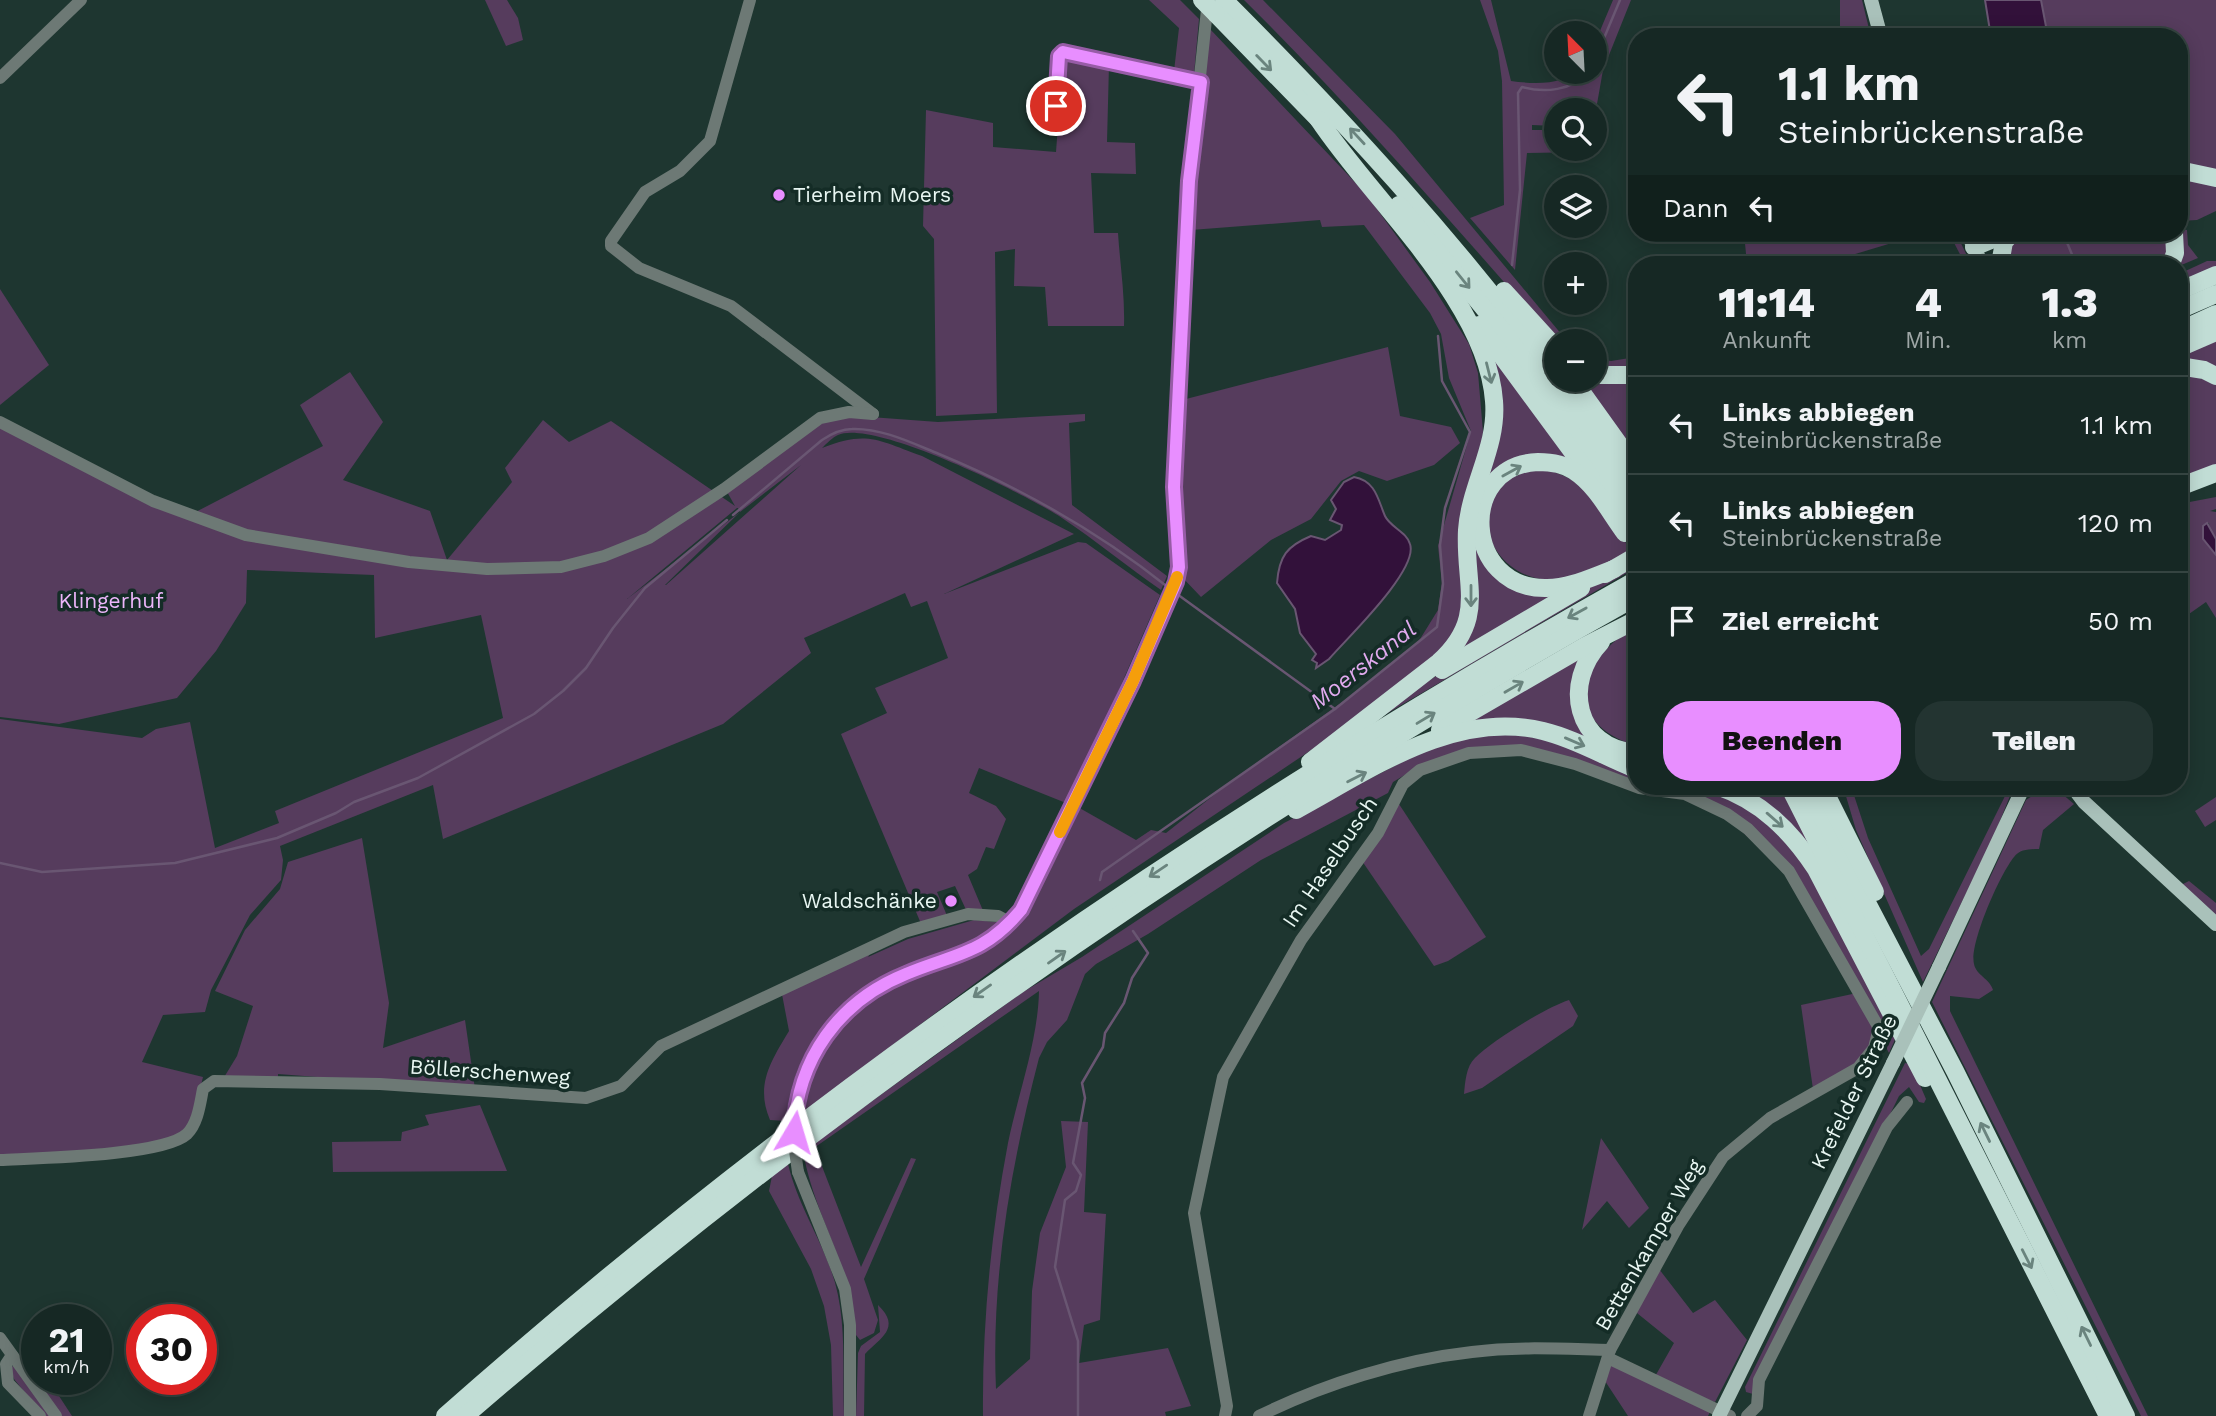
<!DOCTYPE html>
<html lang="de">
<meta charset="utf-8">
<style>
body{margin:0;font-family:"Work Sans",sans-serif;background:#233431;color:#f1f3f6;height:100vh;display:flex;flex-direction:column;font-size:26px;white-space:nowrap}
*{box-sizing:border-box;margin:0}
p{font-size:23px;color:#9ea6a6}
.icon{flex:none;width:38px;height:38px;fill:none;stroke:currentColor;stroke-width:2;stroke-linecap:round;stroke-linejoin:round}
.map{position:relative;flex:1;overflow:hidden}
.drawer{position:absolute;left:1628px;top:256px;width:560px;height:539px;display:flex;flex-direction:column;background:#162824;border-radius:28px;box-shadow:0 4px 18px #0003,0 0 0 2px #354441}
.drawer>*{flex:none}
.hud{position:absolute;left:1628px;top:28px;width:560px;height:214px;border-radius:28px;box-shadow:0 4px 18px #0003,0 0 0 2px #354441;background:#162824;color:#f1f3f6;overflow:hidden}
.needle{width:46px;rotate:336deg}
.tools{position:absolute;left:1544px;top:21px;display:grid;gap:14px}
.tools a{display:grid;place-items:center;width:63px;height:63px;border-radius:50%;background:#162824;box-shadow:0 4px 18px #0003,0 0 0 2px #354441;font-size:35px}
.speed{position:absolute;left:21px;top:1304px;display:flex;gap:14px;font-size:35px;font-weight:700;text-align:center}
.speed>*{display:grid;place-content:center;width:91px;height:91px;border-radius:50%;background:#162824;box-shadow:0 4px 18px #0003,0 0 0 2px #354441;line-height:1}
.speed small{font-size:18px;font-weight:400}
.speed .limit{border:10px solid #d22;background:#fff;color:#111}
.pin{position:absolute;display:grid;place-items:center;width:60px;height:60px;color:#fff;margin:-30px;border:4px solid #fff;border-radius:50%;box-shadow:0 2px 7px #0007}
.me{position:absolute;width:77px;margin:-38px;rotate:7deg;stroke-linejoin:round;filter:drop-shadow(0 0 5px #0008)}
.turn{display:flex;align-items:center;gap:24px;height:147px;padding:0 35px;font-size:32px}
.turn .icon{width:91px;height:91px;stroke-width:2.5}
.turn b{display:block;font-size:49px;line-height:60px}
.then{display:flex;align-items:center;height:66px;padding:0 35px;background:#0003;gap:14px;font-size:26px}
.eta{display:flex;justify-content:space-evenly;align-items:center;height:119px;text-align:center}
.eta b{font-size:42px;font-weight:800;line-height:49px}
.primary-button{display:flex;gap:14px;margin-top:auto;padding:14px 35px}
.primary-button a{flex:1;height:80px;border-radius:28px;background:#e88eff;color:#111;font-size:28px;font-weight:800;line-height:80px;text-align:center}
.primary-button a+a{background:#233431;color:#f1f3f6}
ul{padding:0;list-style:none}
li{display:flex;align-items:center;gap:21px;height:98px;padding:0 35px;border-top:2px solid #354441}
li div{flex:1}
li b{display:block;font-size:26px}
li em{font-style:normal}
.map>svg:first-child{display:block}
.green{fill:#563c5d;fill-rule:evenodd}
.water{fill:#32113a;stroke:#695672;stroke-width:2}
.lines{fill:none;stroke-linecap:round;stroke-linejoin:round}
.stream{stroke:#695672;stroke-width:2.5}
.minor{stroke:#6d7975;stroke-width:12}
.major{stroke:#a9c1ba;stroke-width:14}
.highway{stroke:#c1ddd5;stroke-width:18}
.minor-bridge{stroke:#6d7975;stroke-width:12}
.major-bridge{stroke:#a9c1ba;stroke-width:14}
.highway-bridge{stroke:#c1ddd5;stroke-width:18}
.oneway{stroke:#6a847e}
.route-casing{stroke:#975ca6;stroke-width:18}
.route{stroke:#e88eff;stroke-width:12}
.slow{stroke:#f59e0b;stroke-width:12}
.poi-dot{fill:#e88eff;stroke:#142c26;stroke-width:2.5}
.labels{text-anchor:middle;stroke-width:7;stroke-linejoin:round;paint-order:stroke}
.poi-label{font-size:21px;fill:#e9f7f3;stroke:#142c26;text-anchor:start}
.park-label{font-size:21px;fill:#edb6fb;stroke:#142c26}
.street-label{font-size:21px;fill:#e9f7f3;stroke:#142c26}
.water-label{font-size:23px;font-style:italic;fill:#e1aaef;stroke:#142c26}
</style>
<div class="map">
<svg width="2216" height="1416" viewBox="0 0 2216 1416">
<rect width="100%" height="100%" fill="#1e3630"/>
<g class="green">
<polygon points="485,0 507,0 518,18 523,40 506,46"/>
<polygon points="1149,0 1180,0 1199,19 1194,74 1174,71 1179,28"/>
<path d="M1244,0H1263L1395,134L1567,341H1556C1453,225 1354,108 1244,0Z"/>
<path d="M1480,0H1491L1511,81C1526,83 1546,85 1562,79C1574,75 1580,72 1594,72V45L1613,0H1631L1603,70L1594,121V110H1556V126L1532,125V130H1556V149H1589L1588,152L1527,153L1515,270L1470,218L1504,205L1502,81L1498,51Z"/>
<polygon points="1840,0 1862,0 1871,37 1840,37"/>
<polygon points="2041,0 2216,0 2216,171 2179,162 2179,37 2048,37"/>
<polygon points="1210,29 1366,194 1430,282 1469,344 1478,373 1483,432 1462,622 1444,651 1353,722 1074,909 805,1111 810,1078 821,1048 857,1006 894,983 974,955 1001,937 1076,806 1136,840 1151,830 1166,833 1233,780 1359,690 1417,644 1438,610 1442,582 1438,546 1471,431 1449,378 1441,334 1430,313 1364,225 1322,227 1320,220 1191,230 1193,177"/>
<path d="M1063,56L1109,65L1107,142L1135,143L1136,174L1091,173L1094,233H1118C1120,264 1125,295 1124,326H1048L1045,287L1014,286L1015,249L995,252L997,413L936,416L934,239L923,226L926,110L993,123V147L1056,152Z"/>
<polygon points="2179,172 2216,181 2216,211 2197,220 2179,221"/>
<polygon points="2179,229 2187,230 2188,245 2198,258 2179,266"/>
<polygon points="1744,233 1925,233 1842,258 1843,264 1747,264"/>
<polygon points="1949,233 1956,233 1971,264 1965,264"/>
<polygon points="2018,233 2168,233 2169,237 2165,264 2006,264 2007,254"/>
<polygon points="2207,261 2216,261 2216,267 2179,283 2179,274"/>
<polygon points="0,289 49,365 0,405"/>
<polygon points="2216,338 2216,372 2179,363 2179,354"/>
<polygon points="1483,341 1572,460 1544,459 1483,495 1494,570 1564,589 1462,651 1470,553 1490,457"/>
<polygon points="1388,347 1400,416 1451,427 1460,443 1434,465 1387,481 1359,471 1341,481 1311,519 1271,540 1201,597 1181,576 1177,487 1182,404 1186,399"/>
<polygon points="1636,357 1636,368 1594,367 1594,358 1611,361"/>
<path d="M350,372L383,422L343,480L430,511L447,560L512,482L505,468L543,420L569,442L611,421L735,506L726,490L820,419L843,415L938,422L1085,414V421L1069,423L1072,505L1167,576L1161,590C1128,567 1095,540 1062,518C1028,495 874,419 838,435C833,437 826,444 822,448C867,430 878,440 922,456L1074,534L944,594L1078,542L1086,543L1160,595L1095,745L1066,803L979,768L969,793L996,806L1006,819L994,849L986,847L977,869L968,875L984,913L968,914L955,886L937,892L948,918L922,926L841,734L887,713L875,688L948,658L927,601L911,607L905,593L804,638L811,653L723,724L443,839L433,785L280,846L283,860L281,880L250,915L211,990L205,1012L163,1015L142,1062L203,1077L191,1125L165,1143L0,1158V719L142,738L156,729L190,722L215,848L279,823L275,811L503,718L481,615L375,638L374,575L247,570L246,603L216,651L177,698L59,724L0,717V425L186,517L323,446L300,405ZM801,465L666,585H665L740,512ZM738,508L740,512L627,599L737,508Z"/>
<polygon points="2179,372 2216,383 2216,466 2179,483"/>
<polygon points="1636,378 1636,456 1583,380"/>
<path d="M1544,469C1590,480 1607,513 1631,551C1608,564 1574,582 1546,580C1495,575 1465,516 1508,480C1518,472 1532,471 1544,469Z"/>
<polygon points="2216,497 2216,509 2210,511 2216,512 2216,539 2210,532 2209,523 2203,526 2203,538 2216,555 2216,618 2206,602 2179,621 2179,504"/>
<path d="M1628,567L1630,571L1357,731C1441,668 1535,614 1628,567Z"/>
<path d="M1636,626V746C1560,722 1578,660 1636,626Z"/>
<polygon points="1585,654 1577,674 1595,739 1458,727"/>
<path d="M1513,733L1556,741L1636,777V785L1506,746L1408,773L1393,782L1388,793L1261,860L1148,934L1096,964L1085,974L1067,1020L1047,1042L1039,1058C1011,1165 991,1278 996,1389L1030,1359L1032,1291L1040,1233L1066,1167L1061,1121L1088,1122L1084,1212L1106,1214L1100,1320L1084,1325L1079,1363L1168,1348L1191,1406L1165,1412L1166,1416H983C982,1325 991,1232 1008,1143C1018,1094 1038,1041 1039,991L811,1150L818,1156L861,1267L911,1158L916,1159L864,1279L878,1320L874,1333L860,1340L856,1335C853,1269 814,1216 803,1151L1023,992L1082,957L1284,823L1416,755L1459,738Z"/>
<polygon points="1640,786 1700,788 1718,793 1761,816 1797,851 1897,1035 1889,1053 1803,888 1710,802"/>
<polygon points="1729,786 1780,786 1819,860"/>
<polygon points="1843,786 1851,786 1868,838 1921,956 1929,949 2009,788 2004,786 2014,786 1993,838 1923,982 1856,830"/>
<path d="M2041,790L2061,793L2074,804L2043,830L2039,849C2030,849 2020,849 2014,857C2000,874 1969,944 1974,964C1976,975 1990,979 1993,990L1979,999L1950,996V1011L2148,1416H2141L1932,1002L2026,800Z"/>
<polygon points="2216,797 2216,820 2205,827 2195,811"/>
<polygon points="1397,801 1486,937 1448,961 1434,966 1362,861"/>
<polygon points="362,838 389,1003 383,1048 465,1020 475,1089 278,1074 278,1079 223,1079 237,1056 253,1006 215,991 245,930 280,889 288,862"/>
<polygon points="2189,881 2216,903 2216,918 2181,885"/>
<path d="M974,920L997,922L998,926C971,948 941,954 910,965C841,990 792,1047 786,1121L770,1120C755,1085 771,1061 789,1031L781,989L876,945L868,957L908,939Z"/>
<polygon points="1857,993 1876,1029 1866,1057 1813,1089 1801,1005"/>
<path d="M1569,1000L1578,1016L1573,1026L1482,1088L1464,1094C1465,1083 1466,1066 1475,1058C1493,1040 1545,1008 1569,1000Z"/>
<polygon points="1905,1063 1911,1064 1926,1099 1924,1103 1919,1102 1909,1087 1899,1096 1753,1394 1746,1392 1745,1387"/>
<polygon points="480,1105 507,1171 333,1172 332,1142 401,1141 402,1132 429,1125 425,1115"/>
<polygon points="1601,1138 1649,1208 1629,1228 1607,1201 1582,1230"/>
<path d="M788,1164C797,1202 818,1234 831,1270C848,1317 842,1367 844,1416H833L831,1345L824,1306L811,1269L769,1191L772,1176Z"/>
<polygon points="1659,1269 1693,1313 1715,1300 1747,1340 1715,1402 1673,1389 1710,1412 1708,1416 1628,1416 1605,1381 1609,1364 1653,1380 1674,1343 1632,1309"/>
<path d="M878,1305C902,1328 880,1338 865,1354L864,1416H856L858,1353L861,1346L880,1332Z"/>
<polygon points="30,1358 37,1360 37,1379 48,1379 72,1416 44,1416 14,1379 9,1368"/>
</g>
<g class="water">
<polygon points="1985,0 2041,0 2048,37 1991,37"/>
<path d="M1354,477C1376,481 1378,500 1385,516C1390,527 1407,532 1410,544C1419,570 1346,639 1329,659L1316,668L1317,663L1312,660L1316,654L1300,633L1295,609L1277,583C1279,556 1287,546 1311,536L1325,540L1341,530L1342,525L1330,520L1336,509L1331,500L1344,482Z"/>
<polygon points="2207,523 2216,539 2216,555 2203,539 2203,526"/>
</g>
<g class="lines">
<g class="stream">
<polyline points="1594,62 1620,0"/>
<polyline points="2063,233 2076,264"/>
<path d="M1512,265L1520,190L1518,93L1522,87C1544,93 1573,91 1587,72"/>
<polyline points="2179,460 2180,462"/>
<path d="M733,515L822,440C831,434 841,429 852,429C882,428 912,443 939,454C1021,488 1099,532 1169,588"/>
<polyline points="1177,594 1335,709"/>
<polyline points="0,863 42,872 175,863 277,838 336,813 354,802 418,778 534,714 563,691 586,668 613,628 645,588 727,520"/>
<polyline points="1100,880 1102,872 1335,709 1437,627 1443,584 1440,545 1445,508 1470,432 1442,381 1438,336"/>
<polyline points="1078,1416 1078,1341 1055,1267 1065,1200 1076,1191 1081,1175 1073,1163 1085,1098 1082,1083 1103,1047 1105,1033 1124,1003 1132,978 1148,953 1133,931"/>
</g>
<g class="minor">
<polyline points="750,0 710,141 680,171 645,192 611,241 611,246 639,268 731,306 873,414"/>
<polyline points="0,78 81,0"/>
<polyline points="1055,127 1058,67 1062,52 1201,82"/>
<polyline points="0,422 153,501 246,535 409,562 487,569 561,567 604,556 649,538 724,489 820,418 849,412 873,414"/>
<path d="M797,1102C812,1042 848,996 907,973C955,955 986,952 1021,910L1133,681L1176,582L1179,567L1174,487L1189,181L1208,0"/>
<path d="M0,1160C37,1158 163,1156 187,1134C198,1123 200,1104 203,1089L214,1081L380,1084L586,1098L621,1086L661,1046L904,932L968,914L998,916L1011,923"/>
<polyline points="798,1172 845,1289 850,1325 850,1416"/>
<polyline points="0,1338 56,1416"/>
<polyline points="12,1355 6,1364 8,1383 40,1416"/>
<polyline points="1608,1358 1730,1416"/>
<polyline points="1225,1416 1227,1406 1194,1213 1223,1077 1301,940 1378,833 1403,784 1420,770 1469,753 1521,750 1575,764 1639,788 1685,794 1727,814 1748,829 1789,871 1879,1028 1874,1048 1858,1068 1770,1118 1723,1157 1678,1226 1610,1350 1589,1416"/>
<path d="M1259,1416C1324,1384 1400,1360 1472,1352C1518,1346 1564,1349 1610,1350"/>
<polyline points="1747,1416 1757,1406 1759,1380 1887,1127 1907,1102"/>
</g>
<g class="major">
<polyline points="1871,0 1881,37"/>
<polyline points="1967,233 1982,264"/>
<polyline points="2072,786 2084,802 2216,924"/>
<polyline points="1939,967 2024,786"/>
<polyline points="1719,1416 1893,1063"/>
</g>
<g class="highway">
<path d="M1224,0C1343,119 1456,242 1556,378"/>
<polyline points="1216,14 1327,128"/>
<polyline points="2179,170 2216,178"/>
<polyline points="1399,205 1506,335 1636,521"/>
<polyline points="1974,247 2008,233"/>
<polyline points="2000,264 2004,242 2012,233"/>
<polyline points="2171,264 2175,253 2174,233"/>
<polyline points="1504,291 1556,348"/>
<polyline points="2179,291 2216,275"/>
<polyline points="2179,310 2216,294"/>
<polyline points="1479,325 1591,477"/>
<polyline points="2179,331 2216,314"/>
<polyline points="2179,348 2216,332"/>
<polyline points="2179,366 2204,370 2216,376"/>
<polyline points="1594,375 1636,375"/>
<polyline points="1557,380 1636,494"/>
<polyline points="1573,380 1636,468"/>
<polyline points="2179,487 2216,473"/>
<path d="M1614,569C1592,577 1570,588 1547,588C1463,590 1457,465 1538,462C1550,462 1564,464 1574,471C1596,485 1610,513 1625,533"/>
<polyline points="1605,574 1636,556"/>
<path d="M1601,642C1562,683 1575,748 1636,753"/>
<polyline points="1442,670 1581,588"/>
<polyline points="1440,730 1585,646 1636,620"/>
<path d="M1310,762L1439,662C1487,618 1464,586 1467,530C1470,486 1498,446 1494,401C1487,302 1372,200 1319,120"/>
<path d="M1717,786C1761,801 1791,831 1816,869L1925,1078"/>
<polyline points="1789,786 2108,1416"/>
<polyline points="1806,786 1955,1071 2126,1416"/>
<polyline points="1822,786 1875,892"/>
<path d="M1296,810C1370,770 1455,709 1543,731C1576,739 1605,757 1636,769"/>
<path d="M445,1416C809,1094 1212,817 1636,580"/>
<path d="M465,1416C827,1103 1219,830 1636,597"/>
</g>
<polyline class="minor-bridge" points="797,1102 794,1144 798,1172"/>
<polyline class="major-bridge" points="1893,1063 1939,967"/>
<polyline class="highway-bridge" points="1202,0 1216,14"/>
</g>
<defs><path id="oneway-shaft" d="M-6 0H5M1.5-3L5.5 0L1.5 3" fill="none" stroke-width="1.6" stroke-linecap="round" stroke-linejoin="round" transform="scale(1.75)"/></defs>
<g class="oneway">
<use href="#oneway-shaft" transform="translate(1264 63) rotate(46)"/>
<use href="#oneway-shaft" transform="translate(1357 136) rotate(-133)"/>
<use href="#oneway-shaft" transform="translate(1463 280) rotate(51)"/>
<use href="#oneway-shaft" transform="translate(1489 373) rotate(76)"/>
<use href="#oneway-shaft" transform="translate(1512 471) rotate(-29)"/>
<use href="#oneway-shaft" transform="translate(1471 596) rotate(90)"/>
<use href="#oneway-shaft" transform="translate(1577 613) rotate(151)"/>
<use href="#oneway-shaft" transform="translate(1514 687) rotate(-30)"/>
<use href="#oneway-shaft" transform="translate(1426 718) rotate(-31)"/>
<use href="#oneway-shaft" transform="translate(1575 742) rotate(23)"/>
<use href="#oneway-shaft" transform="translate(1357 777) rotate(-27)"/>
<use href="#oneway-shaft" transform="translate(1775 820) rotate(41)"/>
<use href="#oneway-shaft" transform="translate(1158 871) rotate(146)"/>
<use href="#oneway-shaft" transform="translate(1057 957) rotate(-35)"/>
<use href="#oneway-shaft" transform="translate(982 991) rotate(145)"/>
<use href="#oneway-shaft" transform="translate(1985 1132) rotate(-116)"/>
<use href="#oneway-shaft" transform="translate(2027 1259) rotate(63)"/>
<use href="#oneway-shaft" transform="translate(2086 1336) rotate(-116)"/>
</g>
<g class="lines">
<g class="route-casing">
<path id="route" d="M794,1132C797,1059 839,1001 906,974C956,953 983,955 1021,910L1133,681L1176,582L1179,567L1174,487L1189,181L1201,82L1063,52L1059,56L1056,106"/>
</g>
<use href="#route" class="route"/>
<polyline class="slow" points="1060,832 1133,681 1177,577"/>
</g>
<g class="poi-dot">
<circle cx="779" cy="195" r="7"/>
<circle cx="951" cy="901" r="7"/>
</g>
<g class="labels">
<g class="poi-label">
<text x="793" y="202">Tierheim Moers</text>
<text x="937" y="908" text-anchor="end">Waldschänke</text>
</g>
<g class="park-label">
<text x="111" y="608">Klingerhuf</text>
</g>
<g class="street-label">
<text transform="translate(1330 862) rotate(-56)" y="7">Im Haselbusch</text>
<text transform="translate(490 1072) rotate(4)" y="7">Böllerschenweg</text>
<text transform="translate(1854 1092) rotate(-64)" y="7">Krefelder Straße</text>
<text transform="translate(1649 1245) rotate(-60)" y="7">Bettenkamper Weg</text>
</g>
<g class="water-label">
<text transform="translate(1363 665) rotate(-38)" y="8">Moerskanal</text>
</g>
</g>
</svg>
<div class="tools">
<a><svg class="needle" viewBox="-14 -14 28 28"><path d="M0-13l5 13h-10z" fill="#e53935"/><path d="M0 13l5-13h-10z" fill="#9ea6a6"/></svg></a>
<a><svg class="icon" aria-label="search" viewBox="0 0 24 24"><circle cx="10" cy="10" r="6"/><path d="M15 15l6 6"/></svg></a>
<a><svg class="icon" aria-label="layers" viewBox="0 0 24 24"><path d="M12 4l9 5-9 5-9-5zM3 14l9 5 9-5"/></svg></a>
<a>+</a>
<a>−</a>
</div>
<div class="speed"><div>21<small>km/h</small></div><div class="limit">30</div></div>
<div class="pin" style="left:1056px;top:106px;background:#d93025"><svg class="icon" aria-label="arrive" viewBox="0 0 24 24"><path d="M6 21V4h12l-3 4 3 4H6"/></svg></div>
<svg class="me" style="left:794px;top:1132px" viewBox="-20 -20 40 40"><path d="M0-17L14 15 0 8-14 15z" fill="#e88eff" stroke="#fff" stroke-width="4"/></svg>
<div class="hud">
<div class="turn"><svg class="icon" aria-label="left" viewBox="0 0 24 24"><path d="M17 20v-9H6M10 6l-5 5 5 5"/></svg><div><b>1.1 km</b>Steinbrückenstraße</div></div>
<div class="then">Dann<svg class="icon" aria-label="left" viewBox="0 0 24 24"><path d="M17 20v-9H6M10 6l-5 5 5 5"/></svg></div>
</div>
<section class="drawer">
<div class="eta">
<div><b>11:14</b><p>Ankunft</p></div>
<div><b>4</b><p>Min.</p></div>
<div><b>1.3</b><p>km</p></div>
</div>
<ul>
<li><svg class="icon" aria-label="left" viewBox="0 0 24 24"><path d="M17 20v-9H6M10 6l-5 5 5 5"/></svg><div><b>Links abbiegen</b><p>Steinbrückenstraße</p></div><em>1.1 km</em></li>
<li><svg class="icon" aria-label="left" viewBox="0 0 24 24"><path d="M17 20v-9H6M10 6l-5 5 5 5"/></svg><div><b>Links abbiegen</b><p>Steinbrückenstraße</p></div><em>120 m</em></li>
<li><svg class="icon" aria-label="arrive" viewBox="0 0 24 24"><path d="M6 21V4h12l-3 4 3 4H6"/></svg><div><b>Ziel erreicht</b></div><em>50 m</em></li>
</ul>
<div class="primary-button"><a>Beenden</a><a>Teilen</a></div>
</section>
</div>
